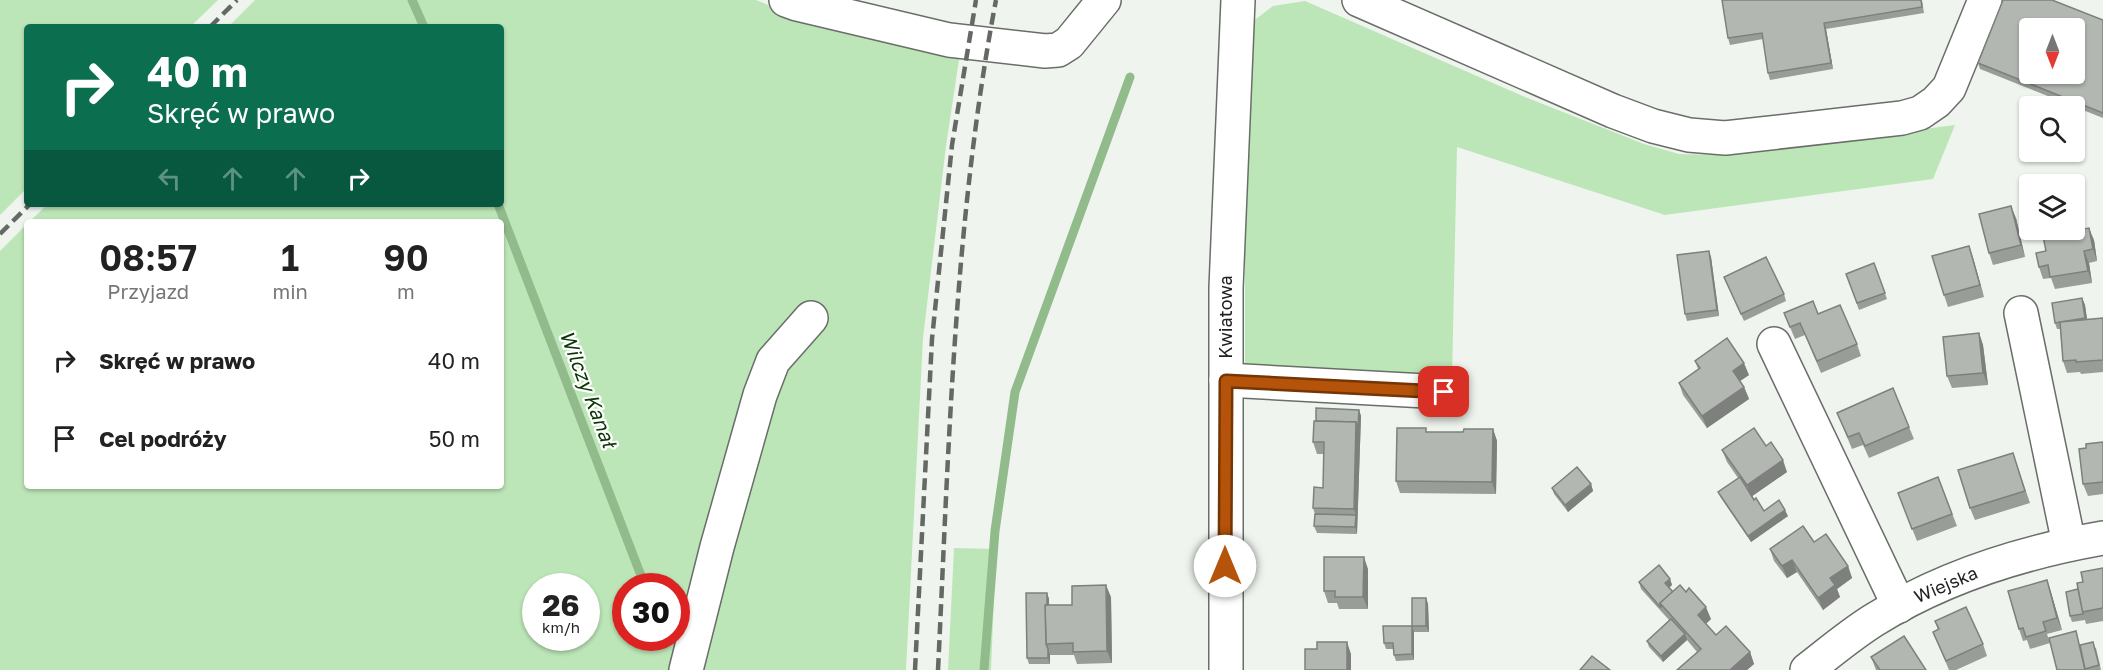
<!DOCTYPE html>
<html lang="pl">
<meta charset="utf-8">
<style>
body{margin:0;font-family:"Golos Text",sans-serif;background:#f6f6f6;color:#222;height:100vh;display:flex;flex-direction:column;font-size:22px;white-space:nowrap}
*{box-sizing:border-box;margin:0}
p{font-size:20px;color:#767676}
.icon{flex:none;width:33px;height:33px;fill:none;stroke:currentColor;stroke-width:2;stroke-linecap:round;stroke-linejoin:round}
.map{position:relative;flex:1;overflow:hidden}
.side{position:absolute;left:24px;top:219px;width:480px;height:270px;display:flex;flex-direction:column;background:#fff;border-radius:6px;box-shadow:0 2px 4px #0004}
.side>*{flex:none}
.banner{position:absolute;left:24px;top:24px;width:480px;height:183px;border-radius:6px;box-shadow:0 2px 4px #0004;background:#0b6e4f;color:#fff;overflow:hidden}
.needle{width:39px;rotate:180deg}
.fabs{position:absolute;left:2019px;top:18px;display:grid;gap:12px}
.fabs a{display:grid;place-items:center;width:66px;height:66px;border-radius:6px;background:#fff;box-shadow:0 2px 4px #0004;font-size:30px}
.speed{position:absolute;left:522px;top:573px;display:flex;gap:12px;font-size:30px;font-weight:700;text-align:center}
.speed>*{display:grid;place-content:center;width:78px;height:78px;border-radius:50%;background:#fff;box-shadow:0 2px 4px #0004;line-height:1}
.speed small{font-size:15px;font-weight:400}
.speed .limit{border:9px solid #d22;background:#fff;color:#111}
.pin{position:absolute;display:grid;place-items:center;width:51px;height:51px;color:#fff;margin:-26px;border-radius:12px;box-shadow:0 3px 9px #0006}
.me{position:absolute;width:66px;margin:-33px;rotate:0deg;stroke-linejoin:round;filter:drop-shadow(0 0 4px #0008)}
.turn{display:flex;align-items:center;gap:21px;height:126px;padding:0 24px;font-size:27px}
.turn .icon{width:78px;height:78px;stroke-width:2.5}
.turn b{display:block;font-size:42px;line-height:51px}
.lanes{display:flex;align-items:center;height:57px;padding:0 24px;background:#0003;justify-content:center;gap:30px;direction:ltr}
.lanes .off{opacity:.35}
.eta{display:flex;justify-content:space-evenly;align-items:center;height:102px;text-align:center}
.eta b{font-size:36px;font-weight:600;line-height:42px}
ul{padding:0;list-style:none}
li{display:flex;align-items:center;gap:18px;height:78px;padding:0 24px}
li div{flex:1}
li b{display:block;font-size:22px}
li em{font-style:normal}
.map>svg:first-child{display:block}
.green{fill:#bce6b7;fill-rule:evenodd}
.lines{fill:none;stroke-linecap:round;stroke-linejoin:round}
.stream{stroke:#92bb8c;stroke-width:9}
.minor-casing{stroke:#696e68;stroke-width:36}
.minor{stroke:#fff;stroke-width:33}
.rail{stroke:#656965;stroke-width:4.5;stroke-dasharray:12 6;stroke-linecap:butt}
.wall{fill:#999d98}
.shaded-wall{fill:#7d807c}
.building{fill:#b2b7b1;stroke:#7d807c;stroke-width:1.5;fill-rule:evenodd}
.route-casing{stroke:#753606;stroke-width:15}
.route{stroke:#b45309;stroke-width:10}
.labels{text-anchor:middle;stroke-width:4.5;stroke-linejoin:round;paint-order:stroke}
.street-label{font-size:18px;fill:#1f211f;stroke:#fff}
.water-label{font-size:20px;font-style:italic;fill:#0b3606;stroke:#fff}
</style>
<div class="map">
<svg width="2103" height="670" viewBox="0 0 2103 670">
<rect width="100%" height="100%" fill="#eff5ee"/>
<g class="green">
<polygon points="0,0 218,0 190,27 27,27 27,188 0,215"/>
<path d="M255,0H756L801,18L960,53L946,146L923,338L906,670H0V251L27,224V486H501V222H29L48,204H501V27H228ZM536,586H586V638H536ZM626,586H676V638H626Z"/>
<polygon points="1305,1 1525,97 1644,144 1679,154 1720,155 1955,125 1933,179 1665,215 1457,147 1452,379 1245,371 1245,231 1252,22 1273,6"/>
<polygon points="954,548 996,549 991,670 948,670"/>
</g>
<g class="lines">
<g class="stream">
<polyline points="412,0 424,27"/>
<polyline points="498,204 645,586"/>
<polyline points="984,670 995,531 1015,392 1130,77"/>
</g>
<g class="minor-casing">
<g id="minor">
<polyline points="786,0 797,4 949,40 1045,51 1058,50 1069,43 1104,0"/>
<polyline points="1359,0 1613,111 1653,126 1689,135 1725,138 1902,118 1920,113 1936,102 1949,88 1985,0"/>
<polyline points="2021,313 2069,544"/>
<polyline points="1774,344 1899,606"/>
<polyline points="1226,380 1444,392"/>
<polyline points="686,670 717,547 760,395 773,361 811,318"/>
<polyline points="1226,670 1226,288 1238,0"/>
<path d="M1807,670C1829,653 1850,635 1874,620C1943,577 2023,552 2103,538"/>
</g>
</g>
<use href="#minor" class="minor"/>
<g class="rail">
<polyline points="210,27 237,0"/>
<polyline points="0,234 30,204"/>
<polyline points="915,670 932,339 952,145 976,0"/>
<path d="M938,670C949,446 954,221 996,0"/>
</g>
</g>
<g class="wall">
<polygon points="1922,0 1924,13 1826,29 1833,69 1770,80 1768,73 1763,39 1730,45 1728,38"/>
<polygon points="2103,20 2103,118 1980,69 1978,63"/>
<polygon points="2016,218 2025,257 1993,265 1989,253"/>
<polygon points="2094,240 2097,261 2089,263 2092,283 2055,289 2051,278 2043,279 2039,267 2046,251"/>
<polygon points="1969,246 1973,258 1984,297 1948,307 1944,295"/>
<polygon points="1711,257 1719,316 1687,321 1685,314"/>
<polygon points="1874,263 1887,299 1859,310 1846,274"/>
<polygon points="1724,277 1784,294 1786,301 1744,321"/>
<polygon points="2082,298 2085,305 2087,320 2103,318 2103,372 2081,374 2080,372 2067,373 2063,361 2060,329 2057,329 2055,323"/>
<polygon points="1784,313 1818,314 1857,344 1861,356 1821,373 1805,335 1795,339"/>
<polygon points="1979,333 1983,345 1988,385 1952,388 1947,376"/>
<polygon points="1695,361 1749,375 1740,381 1744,387 1749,399 1707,428 1683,395 1679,383 1698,369"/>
<polygon points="1359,410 1361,416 1357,534 1317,533 1314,526 1315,514 1313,508 1323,488 1324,454 1317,454 1313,442 1316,421"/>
<polygon points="1837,413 1909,427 1914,439 1869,458 1863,445 1852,449"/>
<polygon points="1493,429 1497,441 1496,494 1400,493 1396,481 1427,432 1463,432"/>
<polygon points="2103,442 2103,494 2088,496 2083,484 2086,448"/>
<polygon points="1766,446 1787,472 1752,496 1764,511 1788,516 1751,542 1721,498 1718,492 1738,478 1727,462 1722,450"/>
<polygon points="2013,453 2030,503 1975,520 1970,508"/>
<polygon points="1938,477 1957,526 1917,541 1898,493"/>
<polygon points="1591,484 1593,491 1568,512 1554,494 1552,488"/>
<polygon points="1814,542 1848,566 1852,578 1837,589 1840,597 1823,610 1797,572 1787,578 1774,561 1770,549"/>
<polygon points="2103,568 2103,621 2086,624 2085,620 2072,622 2070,616 2078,589 2083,582"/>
<polygon points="1368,569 1368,609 1339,609 1337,603 1328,603 1324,591"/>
<polygon points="1670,579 1672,585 1669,588 1673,592 1711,619 1706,624 1716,635 1750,652 1754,664 1747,670 1677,670 1697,652 1687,640 1663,662 1649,647 1647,641 1669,620 1641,589 1639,582"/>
<polygon points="2047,580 2062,630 2047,634 2050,643 2030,649 2027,640 2023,641 2019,629"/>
<polygon points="1047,593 1049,599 1049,605 1072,605 1111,597 1112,663 1077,664 1074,655 1050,655 1050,664 1029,664 1027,658"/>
<polygon points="1426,598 1428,604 1429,632 1414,632 1414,660 1396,661 1394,655 1394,649 1386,649 1384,643 1412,626"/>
<polygon points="1935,621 1983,644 1987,656 1956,670 1949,670 1933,632 1938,630"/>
<polygon points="2081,645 2096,648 2101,670 2057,670"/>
<polygon points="1871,657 1926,670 1876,670"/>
</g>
<g class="shaded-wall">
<polygon points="1824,23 1826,29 1833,69 1831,63"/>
<polygon points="2011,206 2016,218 2025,257 2021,245"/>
<polygon points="2089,228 2094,240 2097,261 2093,249"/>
<polygon points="1969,246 1973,258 1984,297 1980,285"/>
<polygon points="1709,251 1711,257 1719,316 1717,310"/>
<polygon points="2084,251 2089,263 2092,283 2088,271"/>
<polygon points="2082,298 2085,305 2088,325 2085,318"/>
<polygon points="1979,333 1983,345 1988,385 1983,373"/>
<polygon points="1744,363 1749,375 1737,383 1733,371"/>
<polygon points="1744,387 1749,399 1707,428 1702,416"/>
<polygon points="1359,410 1361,416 1357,534 1355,527 1356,515 1354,509 1356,422"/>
<polygon points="1493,429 1497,441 1496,494 1492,482"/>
<polygon points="1783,460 1787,472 1751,497 1747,485"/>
<polygon points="1591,484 1593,491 1568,512 1565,505"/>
<polygon points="1785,510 1788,516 1751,542 1748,536"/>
<polygon points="1364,557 1368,569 1368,609 1363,597"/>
<polygon points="1792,560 1797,572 1787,578 1782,566"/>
<polygon points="1848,566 1852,578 1837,589 1840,597 1823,610 1818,598 1830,578"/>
<polygon points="1670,579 1672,585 1667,589 1665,583"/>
<polygon points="2047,580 2051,592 2062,630 2057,618"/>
<polygon points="1106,585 1111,597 1112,663 1107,651"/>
<polygon points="1047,593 1049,599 1050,644 1047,644"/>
<polygon points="1426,598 1428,604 1429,632 1426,626"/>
<polygon points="1706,607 1711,619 1702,627 1698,615"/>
<polygon points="1412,626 1414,632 1414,660 1412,654"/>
<polygon points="1685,634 1687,640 1663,662 1661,656"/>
<polygon points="1347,642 1351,654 1351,670 1347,670"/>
<polygon points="1048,649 1050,655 1050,664 1048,658"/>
<polygon points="1750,652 1754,664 1747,670 1730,670"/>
</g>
<g class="building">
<polygon points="1722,0 1921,0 1922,7 1824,23 1831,63 1768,73 1762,33 1728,38"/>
<path d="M2003,0H2052L2103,20V113L1978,63ZM2030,28H2074V74H2030Z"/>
<polygon points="2011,206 2021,245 1989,253 1979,214"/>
<polygon points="2089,228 2093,249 2084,251 2088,271 2050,277 2048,265 2039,267 2036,253 2046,251 2043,236"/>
<polygon points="1969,246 1980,285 1944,295 1932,256"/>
<polygon points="1709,251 1717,310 1685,314 1677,255"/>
<polygon points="1766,257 1784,294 1741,314 1724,277"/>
<polygon points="1874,263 1885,293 1857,303 1846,274"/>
<polygon points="2082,298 2085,318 2055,323 2052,303"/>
<polygon points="1813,301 1818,314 1840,305 1857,344 1817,361 1800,323 1790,327 1784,313"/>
<polygon points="2103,318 2103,360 2076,362 2076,360 2063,361 2060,322"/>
<polygon points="1979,333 1983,373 1947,376 1943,337"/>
<polygon points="1727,338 1744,363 1733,371 1744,387 1702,416 1679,383 1700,368 1695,361"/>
<polygon points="1893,388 1909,427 1865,446 1859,433 1848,437 1837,413"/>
<polygon points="1316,408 1359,410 1358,427 1356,422 1316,421"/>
<polygon points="1314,421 1356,422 1354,509 1313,508 1314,487 1323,488 1324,442 1313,442"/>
<polygon points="1397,428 1426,428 1426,432 1463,432 1464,429 1493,429 1492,482 1396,481"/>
<polygon points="1754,428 1766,446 1771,442 1783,460 1747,485 1722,450"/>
<polygon points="2103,442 2103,482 2083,484 2079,449 2086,448 2086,444"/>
<polygon points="2013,453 2025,491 1970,508 1958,470"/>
<polygon points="1577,467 1591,484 1565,505 1552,488"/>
<polygon points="1740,477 1754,500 1756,498 1764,511 1779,500 1785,510 1748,536 1718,492"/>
<polygon points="1938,477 1952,514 1912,529 1898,493"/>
<polygon points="1315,514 1356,515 1355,527 1314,526"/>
<polygon points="1803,526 1814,542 1826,534 1848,566 1830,578 1835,585 1818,598 1792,560 1782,566 1770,549"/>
<polygon points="1324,557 1364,557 1363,597 1335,597 1335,591 1324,591"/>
<polygon points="1659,565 1670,579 1665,583 1673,592 1660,603 1661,608 1639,582"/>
<polygon points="2103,568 2103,608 2082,612 2077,583 2083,582 2081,572"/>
<polygon points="2047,580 2057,618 2043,622 2046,631 2026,637 2023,628 2019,629 2008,591"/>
<polygon points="1106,585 1107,651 1073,652 1073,643 1046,644 1045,605 1072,605 1072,586"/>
<polygon points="1680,585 1686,592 1689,588 1706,607 1698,615 1716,635 1726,626 1750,652 1730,670 1677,670 1701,649 1660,603"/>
<polygon points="2078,589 2083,614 2070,616 2066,592"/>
<polygon points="1026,593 1047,593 1047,605 1045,605 1046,644 1048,649 1048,658 1027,658"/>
<polygon points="1412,598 1426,598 1426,626 1412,626 1412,654 1394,655 1393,643 1384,643 1383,626 1412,626"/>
<polygon points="1966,607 1983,644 1946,661 1933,632 1939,629 1935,621"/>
<polygon points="1671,619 1685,634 1661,656 1647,641"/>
<polygon points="2076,631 2085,670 2057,670 2049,638"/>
<polygon points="1904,636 1926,670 1880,670 1871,657"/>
<polygon points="1317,642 1347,642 1347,670 1305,670 1305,649 1317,649"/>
<polygon points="2093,642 2099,665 2085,669 2080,645"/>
<polygon points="1592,656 1610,670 1580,670"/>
</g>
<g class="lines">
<g class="route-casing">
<polyline id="route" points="1225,566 1226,381 1444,392"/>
</g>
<use href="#route" class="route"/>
</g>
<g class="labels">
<g class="street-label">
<text transform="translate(1226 317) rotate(-90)" y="6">Kwiatowa</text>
<text transform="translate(1946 585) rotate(-23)" y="6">Wiejska</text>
</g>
<g class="water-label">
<text transform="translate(588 389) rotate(69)" y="7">Wilczy Kanał</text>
</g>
</g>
</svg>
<div class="fabs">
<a><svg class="needle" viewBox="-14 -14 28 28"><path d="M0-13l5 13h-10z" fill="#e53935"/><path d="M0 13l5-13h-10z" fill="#767676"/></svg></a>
<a><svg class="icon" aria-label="search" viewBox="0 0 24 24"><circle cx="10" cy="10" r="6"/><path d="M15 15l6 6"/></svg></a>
<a><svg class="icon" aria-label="layers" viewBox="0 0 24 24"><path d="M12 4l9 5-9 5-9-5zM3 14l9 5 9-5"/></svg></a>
</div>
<div class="speed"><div>26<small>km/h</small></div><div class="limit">30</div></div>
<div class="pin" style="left:1444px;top:392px;background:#d93025"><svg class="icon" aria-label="arrive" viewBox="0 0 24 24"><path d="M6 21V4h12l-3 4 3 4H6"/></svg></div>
<svg class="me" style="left:1225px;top:566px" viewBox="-20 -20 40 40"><circle r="19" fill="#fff"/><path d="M0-13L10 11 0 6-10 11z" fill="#b45309"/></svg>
<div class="banner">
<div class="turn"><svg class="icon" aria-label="right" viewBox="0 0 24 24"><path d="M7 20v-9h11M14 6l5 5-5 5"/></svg><div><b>40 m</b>Skręć w prawo</div></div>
<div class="lanes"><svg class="icon off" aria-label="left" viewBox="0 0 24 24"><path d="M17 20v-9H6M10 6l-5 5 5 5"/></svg><svg class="icon off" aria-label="ahead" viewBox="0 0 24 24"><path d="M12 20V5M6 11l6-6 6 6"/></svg><svg class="icon off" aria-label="ahead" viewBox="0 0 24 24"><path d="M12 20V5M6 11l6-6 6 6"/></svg><svg class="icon" aria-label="right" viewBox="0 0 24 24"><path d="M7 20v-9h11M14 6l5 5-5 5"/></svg></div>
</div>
<section class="side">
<div class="eta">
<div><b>08:57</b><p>Przyjazd</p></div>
<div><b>1</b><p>min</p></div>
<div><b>90</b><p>m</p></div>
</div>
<ul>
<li><svg class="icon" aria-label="right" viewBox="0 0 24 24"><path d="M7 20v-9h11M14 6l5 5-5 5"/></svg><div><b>Skręć w prawo</b></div><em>40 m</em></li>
<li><svg class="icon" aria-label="arrive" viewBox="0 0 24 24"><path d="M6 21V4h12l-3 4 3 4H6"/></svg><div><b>Cel podróży</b></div><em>50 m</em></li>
</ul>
</section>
</div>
